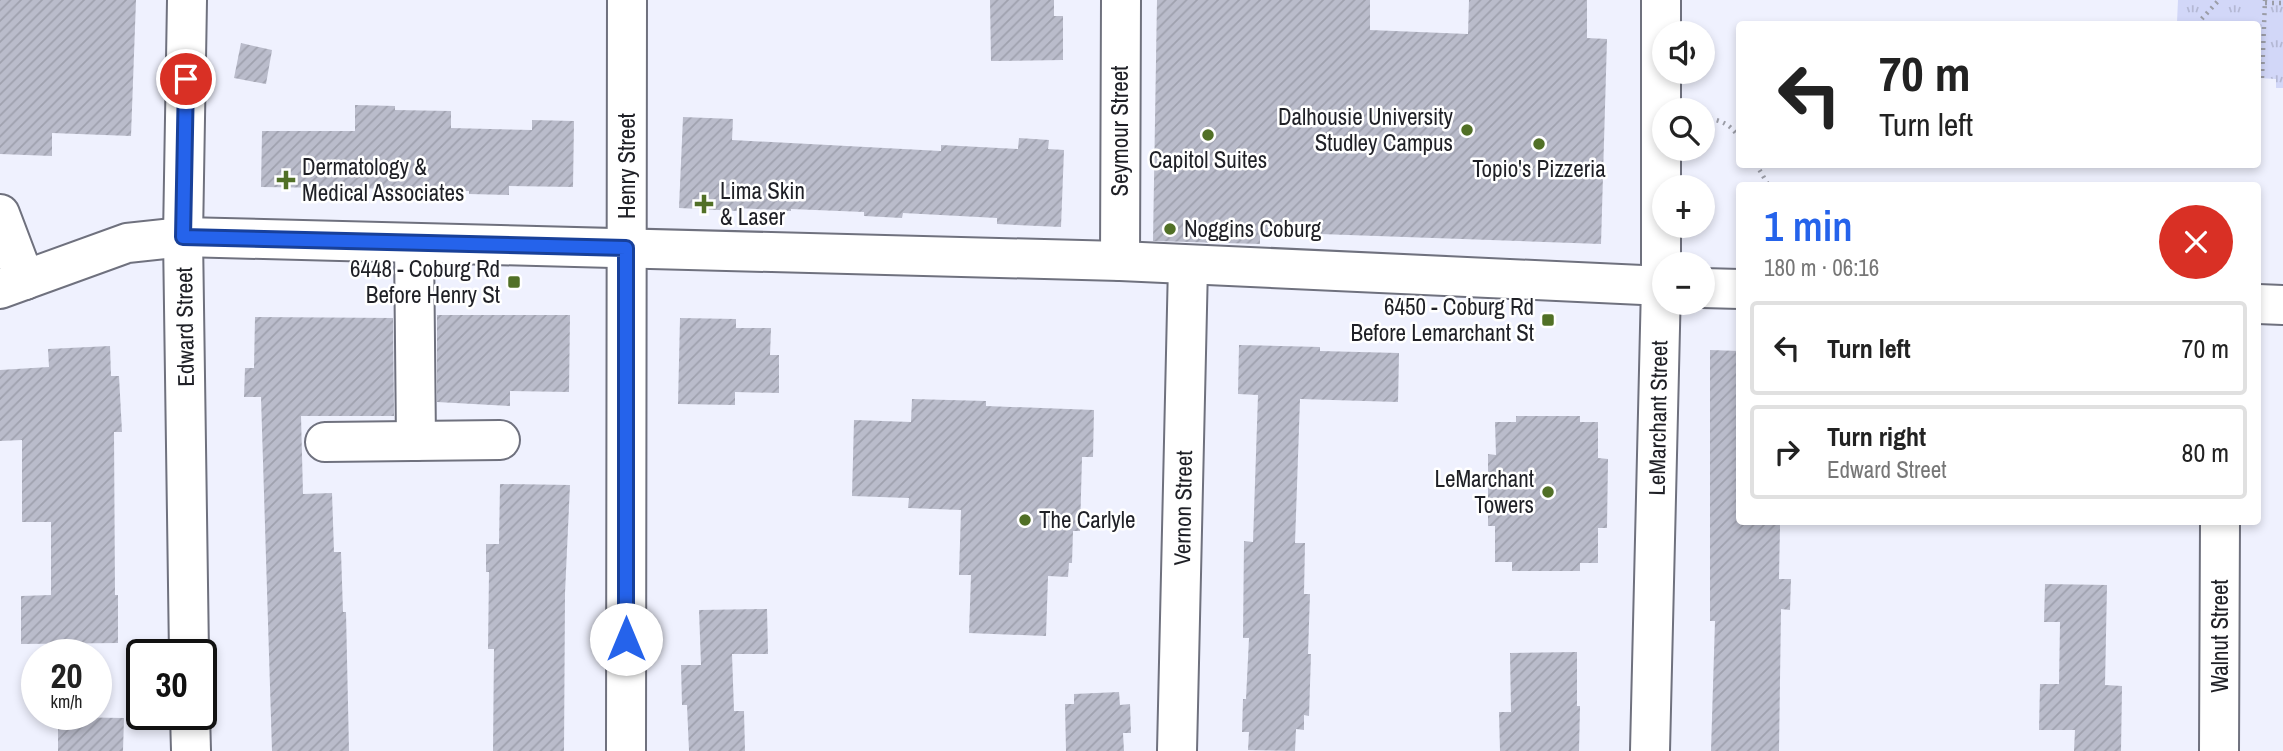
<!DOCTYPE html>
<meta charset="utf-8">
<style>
body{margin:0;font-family:"Archivo Narrow",sans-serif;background:#f2f2f2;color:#222;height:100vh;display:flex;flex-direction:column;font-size:26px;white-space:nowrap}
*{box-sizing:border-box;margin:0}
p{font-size:23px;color:#767676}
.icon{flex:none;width:38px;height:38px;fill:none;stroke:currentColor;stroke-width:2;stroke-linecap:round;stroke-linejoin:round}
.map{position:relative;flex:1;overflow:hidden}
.side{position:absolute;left:1736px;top:182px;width:525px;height:343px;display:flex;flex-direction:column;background:#fff;border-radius:7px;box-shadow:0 4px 10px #0003}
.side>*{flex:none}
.guide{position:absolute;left:1736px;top:21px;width:525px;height:147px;border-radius:7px;box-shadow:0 4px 10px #0003;background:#fff;color:#222;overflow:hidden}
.fabs{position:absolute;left:1652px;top:21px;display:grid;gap:14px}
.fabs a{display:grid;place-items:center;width:63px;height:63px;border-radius:50%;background:#fff;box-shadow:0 4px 10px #0003;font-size:35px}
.speed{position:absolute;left:21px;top:639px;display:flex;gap:14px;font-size:35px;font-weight:700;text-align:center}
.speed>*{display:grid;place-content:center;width:91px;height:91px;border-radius:50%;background:#fff;box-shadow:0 4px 10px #0003;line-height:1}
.speed small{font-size:18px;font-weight:400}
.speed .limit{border:4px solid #111;border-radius:10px;background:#fff;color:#111}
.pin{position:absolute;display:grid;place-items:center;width:60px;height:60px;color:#fff;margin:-30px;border:4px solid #fff;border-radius:50%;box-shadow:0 2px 7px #0007}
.me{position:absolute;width:77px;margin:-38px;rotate:0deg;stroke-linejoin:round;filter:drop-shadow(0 0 5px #0008)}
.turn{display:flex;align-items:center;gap:24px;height:147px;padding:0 28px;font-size:32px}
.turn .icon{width:91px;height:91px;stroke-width:2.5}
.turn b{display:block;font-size:49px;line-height:60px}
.round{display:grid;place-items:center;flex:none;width:74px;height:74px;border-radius:37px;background:#f2f2f2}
.overview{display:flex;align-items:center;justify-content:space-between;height:119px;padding:0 28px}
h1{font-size:42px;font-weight:600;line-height:52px;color:#2563eb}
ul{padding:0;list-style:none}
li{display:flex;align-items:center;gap:21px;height:94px;margin:0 14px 10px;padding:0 14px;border:4px solid #e0e0e0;border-radius:7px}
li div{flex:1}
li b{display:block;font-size:26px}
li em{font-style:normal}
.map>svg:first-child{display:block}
.park{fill:url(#park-tufts)}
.building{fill:url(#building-hatch)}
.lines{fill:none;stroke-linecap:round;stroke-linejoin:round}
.minor-casing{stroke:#6f717e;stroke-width:42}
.path{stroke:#9b9da7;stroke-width:4.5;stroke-dasharray:2 5;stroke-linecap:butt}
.minor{stroke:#fff;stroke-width:38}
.route-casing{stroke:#184099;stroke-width:18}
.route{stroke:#2563eb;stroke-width:12}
.poi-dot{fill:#517026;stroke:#fff;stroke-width:2.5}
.labels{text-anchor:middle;stroke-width:5;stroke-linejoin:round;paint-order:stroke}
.poi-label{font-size:23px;fill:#1f2026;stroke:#fff;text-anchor:end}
.street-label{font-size:23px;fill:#1f2026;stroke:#fff}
</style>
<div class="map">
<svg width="2283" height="751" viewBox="0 0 2283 751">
<defs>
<pattern id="park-tufts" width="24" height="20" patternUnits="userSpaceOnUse" patternTransform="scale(1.75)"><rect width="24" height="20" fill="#d2d7f8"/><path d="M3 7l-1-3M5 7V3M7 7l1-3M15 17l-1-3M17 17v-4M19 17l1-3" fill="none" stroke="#b4b8d4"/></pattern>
<pattern id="building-hatch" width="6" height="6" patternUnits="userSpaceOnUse" patternTransform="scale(1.75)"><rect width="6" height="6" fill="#babccb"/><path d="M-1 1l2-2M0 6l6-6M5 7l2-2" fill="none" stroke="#9fa1ae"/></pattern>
</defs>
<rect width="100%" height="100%" fill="#eff1fe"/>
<polygon class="park" points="2178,0 2283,0 2283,88 2276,88 2276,79 2258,78 2258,24 2153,24 2153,21 2177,22"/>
<g class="building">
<polygon points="0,0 136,0 131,136 52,133 52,156 0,154"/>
<polygon points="990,0 1054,0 1054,16 1063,16 1063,60 991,61"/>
<polygon points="1157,0 1370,0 1370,30 1468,34 1469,0 1587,0 1587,38 1607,39 1601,244 1260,232 1260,244 1153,241"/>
<polygon points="241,43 272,50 266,84 234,78"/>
<polygon points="355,105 395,106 395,110 451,111 451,128 532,130 532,120 574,121 573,187 509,186 509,195 469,194 469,191 411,191 411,189 261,187 262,131 355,131"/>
<polygon points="683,117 733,119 732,140 941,151 941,145 1018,149 1019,138 1049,140 1048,149 1064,150 1061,227 997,224 997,218 903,213 902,218 864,216 864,212 791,209 791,211 739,208 738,211 679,208"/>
<polygon points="437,315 570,315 569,392 510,391 510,406 437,402"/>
<polygon points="255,317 393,318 394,416 301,416 303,494 332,493 334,552 341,552 343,612 346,612 349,751 272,751 261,397 244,397 245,368 254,368"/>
<polygon points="680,318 736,319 736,328 771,328 770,355 779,355 779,393 735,392 735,405 678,404"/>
<polygon points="1239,345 1320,347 1320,351 1399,353 1398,402 1300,399 1295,543 1305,543 1304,594 1310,594 1308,654 1311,654 1309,716 1304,715 1304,730 1296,729 1295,751 1248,750 1249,732 1242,732 1243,699 1246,699 1249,638 1243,638 1244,541 1253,542 1258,395 1238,394"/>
<polygon points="110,346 111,376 119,376 122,432 114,432 115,595 118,595 118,643 21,644 21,596 51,595 51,522 22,522 22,440 0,441 0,370 49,367 48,349"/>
<polygon points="1710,350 1740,351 1740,524 1780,525 1779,579 1791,579 1790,610 1781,609 1779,751 1711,751 1715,621 1710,621"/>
<polygon points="912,399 986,401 986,406 1094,410 1093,457 1082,457 1080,531 1073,531 1072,563 1069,563 1068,577 1048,576 1046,636 969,633 971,575 959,575 961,510 908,508 909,498 852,496 854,420 911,422"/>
<polygon points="1516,416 1580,416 1580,422 1598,422 1598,458 1608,459 1607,528 1598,528 1598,563 1580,563 1580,571 1512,571 1512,562 1495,562 1495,526 1488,526 1488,454 1496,455 1495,422 1516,422"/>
<polygon points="500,484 570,485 565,593 564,751 493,751 494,649 488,649 489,572 486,572 486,544 499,544"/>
<polygon points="2045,584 2107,585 2105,685 2122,686 2121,751 2074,751 2075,730 2039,730 2040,684 2059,684 2060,622 2044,622"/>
<polygon points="767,609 768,654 732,654 734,711 744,711 745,751 689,751 687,705 682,705 681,665 701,665 699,610"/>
<polygon points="1577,652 1577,706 1580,706 1579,751 1500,751 1499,712 1511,712 1510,653"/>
<polygon points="1119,692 1120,705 1130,704 1131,733 1123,733 1124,751 1066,751 1065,704 1074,704 1074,694"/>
<polygon points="58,717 124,718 123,751 58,751"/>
</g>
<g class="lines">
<g class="minor-casing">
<g id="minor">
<polyline points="187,0 183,237 189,654"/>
<polyline points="0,214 25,280"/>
<polyline points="414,243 416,441"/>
<polyline points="1120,261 1121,0"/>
<polyline points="1703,288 1740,289"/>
<polyline points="0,289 127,243 183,237 1120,261 1664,286"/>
<polyline points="2258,304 2283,305"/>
<polyline points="325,442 500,440"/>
<polyline points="190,714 191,751"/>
<polyline points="626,751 627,0"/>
<polyline points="1177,751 1188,265"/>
<polyline points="1650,751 1661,286 1661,0"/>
<polyline points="2219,751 2220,522"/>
</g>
</g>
<g class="path">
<polyline points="2265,3 2283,3"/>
<polyline points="2197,24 2219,0"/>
<polyline points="2262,78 2265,0"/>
<path d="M1703,117C1721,121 1729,122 1740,139"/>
<polyline points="1756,164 1769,186"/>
</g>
<use href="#minor" class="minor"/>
</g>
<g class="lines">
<g class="route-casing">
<polyline id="route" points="186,79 183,237 626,248 626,639"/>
</g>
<use href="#route" class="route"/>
</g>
<g class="poi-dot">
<circle cx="1467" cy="130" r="7"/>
<circle cx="1208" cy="135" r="7"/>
<circle cx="1539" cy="144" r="7"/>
<path d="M282.5 169.5h7v7h7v7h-7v7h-7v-7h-7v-7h7z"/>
<path d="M700.5 193.5h7v7h7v7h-7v7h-7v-7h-7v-7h7z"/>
<circle cx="1170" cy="229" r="7"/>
<rect x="507" y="275" width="14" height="14" rx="3.5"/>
<rect x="1541" y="313" width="14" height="14" rx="3.5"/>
<circle cx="1548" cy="492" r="7"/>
<circle cx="1025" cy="520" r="7"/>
</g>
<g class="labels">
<g class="poi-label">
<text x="1453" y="125">Dalhousie University<tspan x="1453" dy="26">Studley Campus</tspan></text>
<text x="1208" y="168" text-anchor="middle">Capitol Suites</text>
<text x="302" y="175" text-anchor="start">Dermatology &amp;<tspan x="302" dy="26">Medical Associates</tspan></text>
<text x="1539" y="177" text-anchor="middle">Topio's Pizzeria</text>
<text x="720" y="199" text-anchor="start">Lima Skin<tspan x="720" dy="26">&amp; Laser</tspan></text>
<text x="1184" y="237" text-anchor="start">Noggins Coburg</text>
<text x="500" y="277">6448 - Coburg Rd<tspan x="500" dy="26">Before Henry St</tspan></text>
<text x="1534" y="315">6450 - Coburg Rd<tspan x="1534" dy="26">Before Lemarchant St</tspan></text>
<text x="1534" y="487">LeMarchant<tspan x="1534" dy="26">Towers</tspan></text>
<text x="1039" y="528" text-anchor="start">The Carlyle</text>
</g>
<g class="street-label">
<text transform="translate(1120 131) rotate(-90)" y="8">Seymour Street</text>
<text transform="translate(627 166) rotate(-90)" y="8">Henry Street</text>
<text transform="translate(185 327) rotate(-91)" y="8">Edward Street</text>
<text transform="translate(1658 418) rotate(-89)" y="8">LeMarchant Street</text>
<text transform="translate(1183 508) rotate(-89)" y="8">Vernon Street</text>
<text transform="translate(2220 636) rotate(-90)" y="8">Walnut Street</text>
</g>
</g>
</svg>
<div class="fabs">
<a><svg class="icon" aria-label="sound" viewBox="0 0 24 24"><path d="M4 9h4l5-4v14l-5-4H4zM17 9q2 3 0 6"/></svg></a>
<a><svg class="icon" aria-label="search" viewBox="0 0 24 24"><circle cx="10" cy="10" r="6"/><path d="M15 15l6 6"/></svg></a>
<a>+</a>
<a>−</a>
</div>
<div class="speed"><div>20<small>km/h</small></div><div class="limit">30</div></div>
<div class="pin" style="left:186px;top:79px;background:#d93025"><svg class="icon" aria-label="arrive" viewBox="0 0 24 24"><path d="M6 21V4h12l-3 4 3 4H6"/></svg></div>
<svg class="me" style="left:626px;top:639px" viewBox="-20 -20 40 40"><circle r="19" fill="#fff"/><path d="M0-13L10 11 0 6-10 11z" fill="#2563eb"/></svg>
<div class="guide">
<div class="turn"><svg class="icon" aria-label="left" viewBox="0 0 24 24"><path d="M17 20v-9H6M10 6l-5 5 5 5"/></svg><div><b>70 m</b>Turn left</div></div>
</div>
<section class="side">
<div class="overview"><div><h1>1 min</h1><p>180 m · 06:16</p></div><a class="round" style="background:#d93025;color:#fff"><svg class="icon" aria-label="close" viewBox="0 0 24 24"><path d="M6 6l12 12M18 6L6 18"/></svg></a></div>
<ul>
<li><svg class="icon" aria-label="left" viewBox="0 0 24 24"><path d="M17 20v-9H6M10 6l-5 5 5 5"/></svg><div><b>Turn left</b></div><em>70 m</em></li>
<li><svg class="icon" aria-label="right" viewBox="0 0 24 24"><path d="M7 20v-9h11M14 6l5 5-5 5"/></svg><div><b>Turn right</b><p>Edward Street</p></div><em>80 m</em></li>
</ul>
</section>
</div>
